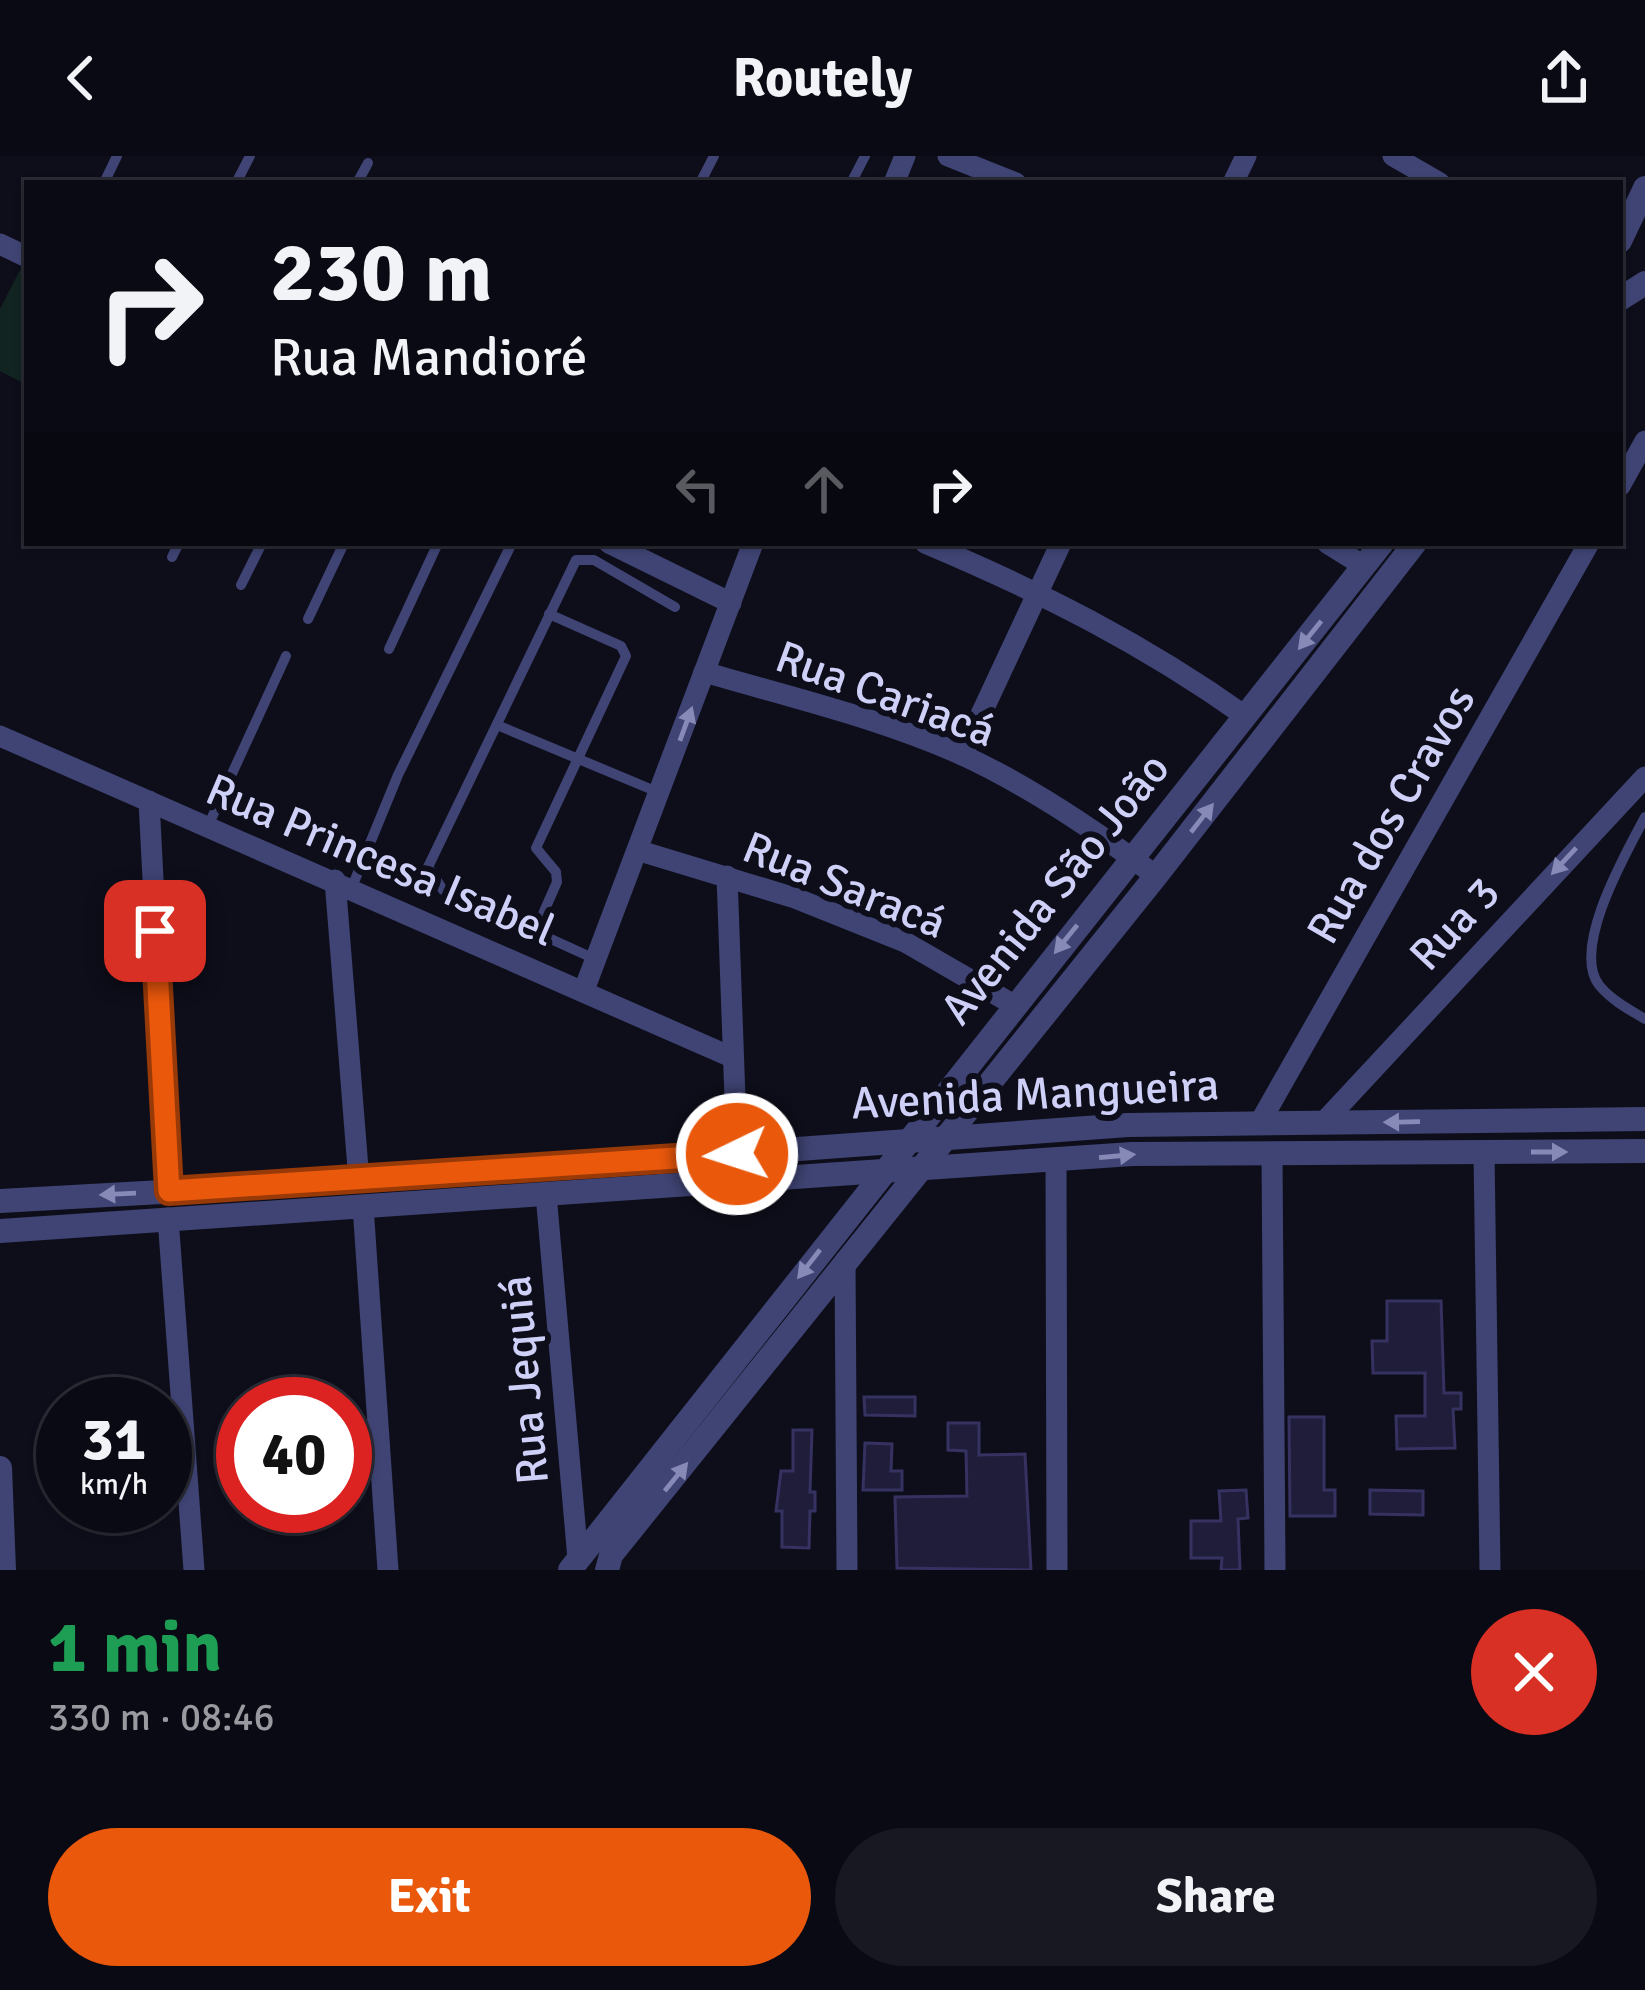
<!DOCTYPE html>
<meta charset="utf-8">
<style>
body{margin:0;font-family:Signika,sans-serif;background:#181822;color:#f1f3f6;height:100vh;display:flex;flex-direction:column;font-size:45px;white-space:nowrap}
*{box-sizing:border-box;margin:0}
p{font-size:39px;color:#999aa0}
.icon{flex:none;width:66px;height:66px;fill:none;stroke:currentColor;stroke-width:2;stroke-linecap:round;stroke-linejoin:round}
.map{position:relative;height:1414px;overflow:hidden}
.details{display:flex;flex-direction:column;background:#0a0a14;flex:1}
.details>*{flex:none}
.guide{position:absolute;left:24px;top:24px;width:1599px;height:366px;border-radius:0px;box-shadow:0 3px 9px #0004,0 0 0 3px #2a2b34;background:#0a0a14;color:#f1f3f6;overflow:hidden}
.speed{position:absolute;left:36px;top:1221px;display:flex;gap:24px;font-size:60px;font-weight:700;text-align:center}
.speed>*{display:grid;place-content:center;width:156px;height:156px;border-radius:50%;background:#0a0a14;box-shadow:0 3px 9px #0004,0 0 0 3px #2a2b34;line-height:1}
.speed small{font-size:30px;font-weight:400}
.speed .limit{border:18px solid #d22;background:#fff;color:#111}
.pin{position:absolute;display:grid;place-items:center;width:102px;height:102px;color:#fff;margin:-51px;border-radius:24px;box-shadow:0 6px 18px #0006}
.me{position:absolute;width:132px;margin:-66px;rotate:266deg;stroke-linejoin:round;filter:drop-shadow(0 0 9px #0008)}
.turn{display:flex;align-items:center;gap:42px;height:252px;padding:0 48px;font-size:54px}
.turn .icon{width:156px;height:156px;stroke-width:2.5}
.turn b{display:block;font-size:84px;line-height:102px}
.lanes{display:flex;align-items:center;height:114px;padding:0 48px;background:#0003;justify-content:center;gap:60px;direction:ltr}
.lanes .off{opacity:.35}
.round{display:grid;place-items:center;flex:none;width:126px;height:126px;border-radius:63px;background:#181822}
.head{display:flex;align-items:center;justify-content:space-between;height:204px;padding:0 48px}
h1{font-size:72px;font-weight:700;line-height:90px;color:#1e9e55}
.button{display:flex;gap:24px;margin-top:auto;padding:24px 48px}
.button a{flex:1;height:138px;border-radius:72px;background:#ea580c;color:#fff;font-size:48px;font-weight:700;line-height:138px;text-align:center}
.button a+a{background:#181822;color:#f1f3f6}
header{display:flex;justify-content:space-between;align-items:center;height:156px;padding:0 48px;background:#0a0a14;font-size:54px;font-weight:700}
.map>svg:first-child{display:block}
.green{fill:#122421}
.building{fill:#1f1d3a;stroke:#353262;stroke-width:3}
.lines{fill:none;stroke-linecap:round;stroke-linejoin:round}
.service{stroke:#3f4474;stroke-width:10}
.minor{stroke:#3f4474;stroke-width:21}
.tertiary{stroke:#3f4474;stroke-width:24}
.oneway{fill:#878ab6}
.route-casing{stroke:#983908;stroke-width:30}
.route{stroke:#ea580c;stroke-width:21}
.labels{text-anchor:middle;stroke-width:12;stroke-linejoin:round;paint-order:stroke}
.street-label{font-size:45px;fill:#cfd0f8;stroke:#0e0e1b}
</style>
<header><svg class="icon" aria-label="back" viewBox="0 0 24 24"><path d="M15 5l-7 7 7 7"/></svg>Routely<svg class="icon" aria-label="share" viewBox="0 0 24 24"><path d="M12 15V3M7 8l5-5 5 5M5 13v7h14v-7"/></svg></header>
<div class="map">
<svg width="1645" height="1414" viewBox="0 0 1645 1414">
<rect width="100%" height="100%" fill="#0e0e1b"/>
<polygon class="green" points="20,114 27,117 27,229 0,215 0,153"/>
<g class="building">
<polygon points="1387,1145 1441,1145 1444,1237 1461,1237 1461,1253 1453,1253 1455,1292 1397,1293 1396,1260 1425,1260 1425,1217 1373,1217 1372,1185 1387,1185"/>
<polygon points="864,1241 915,1241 915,1260 865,1259"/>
<polygon points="1289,1261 1324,1261 1324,1334 1335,1334 1335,1360 1290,1360"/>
<polygon points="948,1267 979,1267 979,1299 1025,1298 1031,1414 897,1412 895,1341 967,1340 966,1295 948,1294"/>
<polygon points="793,1274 812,1274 810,1336 815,1336 815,1355 810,1355 809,1392 782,1391 782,1355 776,1355 781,1315 793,1315"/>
<polygon points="865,1287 892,1288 891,1315 902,1315 902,1334 863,1334"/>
<polygon points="1246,1334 1248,1362 1238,1363 1240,1414 1221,1414 1222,1402 1191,1402 1191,1365 1221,1365 1219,1335"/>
<polygon points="1370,1334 1423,1335 1423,1359 1370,1358"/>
</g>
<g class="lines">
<g class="service">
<polyline points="104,27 117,0"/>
<polyline points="236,27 250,0"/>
<polyline points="357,27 368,7"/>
<polyline points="700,27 714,0"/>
<polyline points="851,27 865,0"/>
<polyline points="172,401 179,387"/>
<polyline points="241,429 262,387"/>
<polyline points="308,463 344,387"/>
<polyline points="389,493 438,387"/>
<polyline points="497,569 660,637"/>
<path d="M1645,661C1626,697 1571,792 1599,829C1611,844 1630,854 1645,863"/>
<polyline points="208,670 286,500"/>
<polyline points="352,731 398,619 512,387"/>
<polyline points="535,776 557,726 556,716 536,692 626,500 621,490 549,458"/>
<polyline points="597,804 443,734 428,711 576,404 594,404 675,451"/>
</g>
<g class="minor">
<polyline points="948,0 1016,27"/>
<polyline points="1393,0 1440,27"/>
<polyline points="894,27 905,0"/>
<polyline points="1233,27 1246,0"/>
<polyline points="0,88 27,101"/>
<polyline points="1620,330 1645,285"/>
<polyline points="609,387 731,447"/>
<path d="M925,387C1039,435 1144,488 1245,560"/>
<polyline points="1327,387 1364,410"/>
<path d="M704,516C790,541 879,562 960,598C1030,630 1095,674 1156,720"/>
<polyline points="0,580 729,900"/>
<polyline points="962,599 1061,387"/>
<polyline points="149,645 169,1035"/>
<polyline points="640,695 795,742 905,786 1014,849"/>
<polyline points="727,720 737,998"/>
<polyline points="335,724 359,1025"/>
<polyline points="584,834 753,387"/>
<polyline points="1323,967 1645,621"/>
<polyline points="1259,968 1589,387"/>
<polyline points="1484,996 1490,1414"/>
<polyline points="1272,998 1275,1414"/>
<polyline points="1056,1005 1057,1414"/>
<polyline points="546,1038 578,1403"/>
<polyline points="363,1050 388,1414"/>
<polyline points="168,1062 194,1414"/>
<polyline points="845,1105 847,1414"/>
</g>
<g class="tertiary">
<polyline points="1620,85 1645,32"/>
<polyline points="1620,143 1645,127"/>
<polyline points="0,1045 359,1025 1128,969 1645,963"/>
<polyline points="0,1075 1132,998 1645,995"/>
<polyline points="0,1312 4,1414"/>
<polyline points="570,1414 1382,387"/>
<polyline points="607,1414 611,1399 1156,720 1415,387"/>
</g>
</g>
<defs><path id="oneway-solid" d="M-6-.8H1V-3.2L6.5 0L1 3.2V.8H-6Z" transform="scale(3)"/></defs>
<g class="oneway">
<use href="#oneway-solid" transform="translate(1310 479) rotate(129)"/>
<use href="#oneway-solid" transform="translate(686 568) rotate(-70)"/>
<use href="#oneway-solid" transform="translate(1202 662) rotate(-52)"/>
<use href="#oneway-solid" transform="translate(1564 705) rotate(133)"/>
<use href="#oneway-solid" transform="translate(1066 783) rotate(129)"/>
<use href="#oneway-solid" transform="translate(1402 966) rotate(179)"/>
<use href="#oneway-solid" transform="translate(1549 996)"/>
<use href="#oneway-solid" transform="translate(1117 1000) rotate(-5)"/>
<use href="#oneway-solid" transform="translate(118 1038) rotate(177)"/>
<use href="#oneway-solid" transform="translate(809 1108) rotate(128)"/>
<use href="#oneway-solid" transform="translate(676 1321) rotate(-51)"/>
</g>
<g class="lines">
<g class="route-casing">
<polyline id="route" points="155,775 169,1035 737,998"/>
</g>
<use href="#route" class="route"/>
</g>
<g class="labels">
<g class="street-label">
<text transform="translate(886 537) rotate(20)" y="16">Rua Cariacá</text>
<text transform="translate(1390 658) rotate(-60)" y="16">Rua dos Cravos</text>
<text transform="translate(381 703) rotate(23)" y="16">Rua Princesa Isabel</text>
<text transform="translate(845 728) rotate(22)" y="16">Rua Saracá</text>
<text transform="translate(1054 732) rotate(-51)" y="16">Avenida São João</text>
<text transform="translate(1454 767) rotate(-47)" y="16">Rua 3</text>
<text transform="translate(1035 937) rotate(-3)" y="16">Avenida Mangueira</text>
<text transform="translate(523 1224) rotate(-95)" y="16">Rua Jequiá</text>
</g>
</g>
</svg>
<div class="speed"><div>31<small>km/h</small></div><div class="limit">40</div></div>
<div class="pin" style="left:155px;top:775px;background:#d93025"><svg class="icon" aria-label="arrive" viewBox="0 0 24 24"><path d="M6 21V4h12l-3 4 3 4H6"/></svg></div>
<svg class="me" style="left:737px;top:998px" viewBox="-20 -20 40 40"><circle r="17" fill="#ea580c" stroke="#fff" stroke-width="3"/><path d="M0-11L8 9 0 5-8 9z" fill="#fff"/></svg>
<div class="guide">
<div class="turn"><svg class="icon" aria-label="right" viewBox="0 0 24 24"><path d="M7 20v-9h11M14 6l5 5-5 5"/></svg><div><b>230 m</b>Rua Mandioré</div></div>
<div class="lanes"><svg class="icon off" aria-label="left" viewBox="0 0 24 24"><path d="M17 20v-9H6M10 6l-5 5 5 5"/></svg><svg class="icon off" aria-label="ahead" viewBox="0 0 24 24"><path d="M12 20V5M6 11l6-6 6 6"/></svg><svg class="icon" aria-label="right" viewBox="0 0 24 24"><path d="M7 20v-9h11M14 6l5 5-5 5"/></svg></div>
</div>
</div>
<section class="details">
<div class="head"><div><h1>1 min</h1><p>330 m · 08:46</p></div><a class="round" style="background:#d93025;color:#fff"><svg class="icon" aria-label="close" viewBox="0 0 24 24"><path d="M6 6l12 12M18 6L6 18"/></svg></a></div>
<div class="button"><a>Exit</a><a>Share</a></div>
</section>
